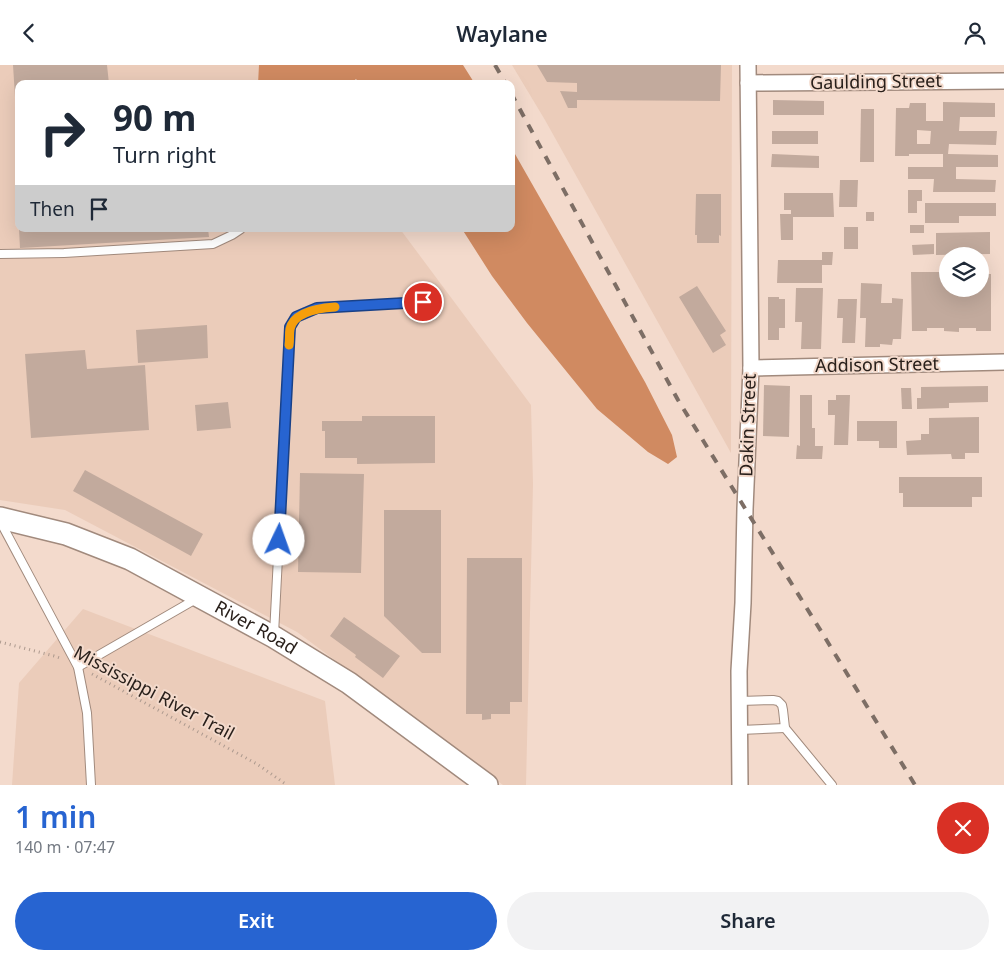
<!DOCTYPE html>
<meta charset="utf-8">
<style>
body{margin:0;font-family:"Noto Sans",sans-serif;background:#f2f2f3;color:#1f2937;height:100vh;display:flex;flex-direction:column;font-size:19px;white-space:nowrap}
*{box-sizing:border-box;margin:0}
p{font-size:16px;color:#747a83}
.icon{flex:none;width:28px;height:28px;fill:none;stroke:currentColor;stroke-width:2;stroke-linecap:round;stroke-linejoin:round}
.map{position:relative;height:720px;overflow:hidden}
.sheet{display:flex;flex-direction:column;background:#fff;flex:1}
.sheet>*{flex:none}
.guide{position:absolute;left:15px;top:15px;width:500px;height:152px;border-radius:10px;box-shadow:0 5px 20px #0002;background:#fff;color:#1f2937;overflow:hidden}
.tools{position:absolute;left:939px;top:182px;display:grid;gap:10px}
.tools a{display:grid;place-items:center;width:50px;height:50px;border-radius:50%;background:#fff;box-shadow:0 5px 20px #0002;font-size:25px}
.pin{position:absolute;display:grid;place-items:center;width:42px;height:42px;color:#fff;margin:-21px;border:2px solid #fff;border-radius:50%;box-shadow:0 1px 5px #0007}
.me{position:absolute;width:55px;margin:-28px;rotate:3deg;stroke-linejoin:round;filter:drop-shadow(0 0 4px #0008)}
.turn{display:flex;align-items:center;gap:18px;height:105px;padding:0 15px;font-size:22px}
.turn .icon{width:65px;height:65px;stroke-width:2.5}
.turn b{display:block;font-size:35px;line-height:42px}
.then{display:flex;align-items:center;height:48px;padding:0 15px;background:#0003;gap:10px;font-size:19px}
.round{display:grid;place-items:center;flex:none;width:52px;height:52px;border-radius:26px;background:#f2f2f3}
.head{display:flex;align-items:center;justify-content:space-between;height:85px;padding:0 15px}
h1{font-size:30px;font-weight:600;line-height:38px;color:#2764d1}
.button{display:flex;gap:10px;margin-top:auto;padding:10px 15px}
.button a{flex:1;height:58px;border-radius:30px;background:#2764d1;color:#fff;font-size:20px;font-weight:600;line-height:58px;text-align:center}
.button a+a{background:#f2f2f3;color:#1f2937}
header{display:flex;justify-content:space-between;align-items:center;height:65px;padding:0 15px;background:#fff;font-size:22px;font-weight:600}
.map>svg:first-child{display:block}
.built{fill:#ebccba}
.forest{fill:#d08a61}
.building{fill:#c2aa9d;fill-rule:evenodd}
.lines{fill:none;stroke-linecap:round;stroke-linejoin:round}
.service-casing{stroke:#a18a7d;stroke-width:10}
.minor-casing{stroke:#a18a7d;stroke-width:18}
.secondary-casing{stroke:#a18a7d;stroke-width:24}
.path{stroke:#ac998e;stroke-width:3;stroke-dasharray:1 4;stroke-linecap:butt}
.service{stroke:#fff;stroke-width:8}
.minor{stroke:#fff;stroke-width:15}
.secondary{stroke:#fff;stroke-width:21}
.rail{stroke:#7d6e65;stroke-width:4;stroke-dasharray:9 9;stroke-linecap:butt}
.route-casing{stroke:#194188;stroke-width:12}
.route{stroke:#2764d1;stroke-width:9}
.slow{stroke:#f59e0b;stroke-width:9}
.labels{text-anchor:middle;stroke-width:4;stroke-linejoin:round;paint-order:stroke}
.street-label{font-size:18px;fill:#29201b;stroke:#f3dacc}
</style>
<header><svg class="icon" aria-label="back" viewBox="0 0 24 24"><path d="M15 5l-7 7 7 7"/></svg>Waylane<svg class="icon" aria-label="person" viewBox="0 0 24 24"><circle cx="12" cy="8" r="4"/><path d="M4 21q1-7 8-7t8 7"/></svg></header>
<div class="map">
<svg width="1004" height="720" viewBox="0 0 1004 720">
<rect width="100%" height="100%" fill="#f3dacc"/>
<g class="built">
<polygon points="0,0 261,0 262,19 19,19 19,164 400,164 531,340 533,419 526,720 503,720 297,567 65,445 0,435"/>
<polygon points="512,0 732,0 731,388 545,55"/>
<polygon points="83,544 325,636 335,720 12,720 19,618"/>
</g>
<g class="forest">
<polygon points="259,0 463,0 475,19 360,19 356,14 350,19 258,19"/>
<polygon points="511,82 645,317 672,370 677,392 668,399 648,387 597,344 527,258 492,211 462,164 511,164"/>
</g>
<g class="building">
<polygon points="13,0 107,0 109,19 19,19 19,63 17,63"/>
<polygon points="537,0 721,0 720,36 577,35 577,43 568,43 560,26 577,27 577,18 547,17"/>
<polygon points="773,35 824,36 824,50 773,50"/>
<path d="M943,37L995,38V52H960L959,66H997L996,80L949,79L948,89L998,90V102H956V114L996,115L995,127H933L934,114H908V102H943V89H909V91H895L896,43H909L910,38H926V56H943ZM917,65L931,66L930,79H917Z"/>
<polygon points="861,44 874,44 874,97 860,97"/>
<rect x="772" y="66" width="46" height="13"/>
<polygon points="772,89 819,91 819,103 771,102"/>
<polygon points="840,115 858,115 857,142 839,142"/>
<polygon points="908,125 922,125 922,136 917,136 917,148 908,148"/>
<polygon points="784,128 833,128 834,152 793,152 793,175 781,175 780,149 791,149 791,145 784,145"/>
<polygon points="696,129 721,129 721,171 719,170 719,178 697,178 697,170 695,170"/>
<polygon points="925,138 996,138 996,151 959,151 959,158 925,158"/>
<rect x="866" y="147" width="8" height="9"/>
<rect x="910" y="160" width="14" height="8"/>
<rect x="844" y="162" width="14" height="22"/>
<polygon points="19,164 208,164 209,172 20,183"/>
<polygon points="990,167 990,189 936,190 936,168"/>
<polygon points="934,179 934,189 913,190 912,180"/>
<polygon points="822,187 833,187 832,200 822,200 822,218 777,218 778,195 822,195"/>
<polygon points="980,200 984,200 984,209 991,209 991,266 976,266 976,263 959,263 959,267 944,266 944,263 927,263 927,266 912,266 911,207 948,207 948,224 980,224"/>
<polygon points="861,218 882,219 881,238 892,238 892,233 903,234 901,274 893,274 892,280 880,279 880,282 865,282 866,253 860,253"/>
<polygon points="697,221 726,266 720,270 726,280 713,288 679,232"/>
<polygon points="796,223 823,223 821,284 801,284 802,257 795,257"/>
<polygon points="768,232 779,232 779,234 785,234 785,263 779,263 779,275 768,275"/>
<polygon points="838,234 857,234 855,278 842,278 843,253 837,253"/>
<polygon points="207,260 208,293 138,298 136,265"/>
<polygon points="85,285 87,304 145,300 149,365 31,373 25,289"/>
<polygon points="764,320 790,321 789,372 763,371"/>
<polygon points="988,321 988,337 949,338 949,343 917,344 917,333 921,333 921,322"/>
<polygon points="901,323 911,323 912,344 902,344"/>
<polygon points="800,330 812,330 812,363 815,363 815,381 823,381 822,394 796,394 797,380 800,381"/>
<polygon points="836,330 850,330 848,380 834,380 835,350 828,350 828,335 836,335"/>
<polygon points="228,337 231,363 197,366 195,340"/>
<polygon points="362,351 435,351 435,398 357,399 357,393 325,393 325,366 322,366 322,356 362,356"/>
<polygon points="979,352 979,388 965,388 965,394 952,394 951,389 907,390 906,376 921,375 921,369 929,369 929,353"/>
<polygon points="857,356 897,356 897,383 879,383 879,376 857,376"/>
<polygon points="85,405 203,469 191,491 73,426"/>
<polygon points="300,408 364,409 361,508 298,507"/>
<polygon points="899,412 982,412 982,432 972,432 972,442 903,442 903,428 899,428"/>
<polygon points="384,445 441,445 441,588 422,588 384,551"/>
<polygon points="467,493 522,493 522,637 510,637 510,649 491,649 491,654 482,655 482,649 466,649"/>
<polygon points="344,552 400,591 383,613 355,592 356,590 330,571"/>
</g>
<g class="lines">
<g class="service-casing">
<g id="service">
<polyline points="0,189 64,188 213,179 232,170 241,164"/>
<polyline points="1,458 78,602 87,648 91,720"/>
<polyline points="274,569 290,262 296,252 317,243 423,237"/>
<polyline points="78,602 196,534"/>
<polyline points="740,636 773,635 778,636 782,640 783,645 785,663 832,720"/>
<polyline points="740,665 785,663"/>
</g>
</g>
<g class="minor-casing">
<g id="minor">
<polyline points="748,18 1004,16"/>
<polyline points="751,303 1004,297"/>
<polyline points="740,720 739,606 743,538 745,444 751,303 748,0"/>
</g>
</g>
<g class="secondary-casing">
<g id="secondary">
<path id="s1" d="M0,453L66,469L130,494L200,532L274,572L349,618L487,720"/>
</g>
</g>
<g class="path">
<polyline points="0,577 54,591 60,593"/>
<polyline points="92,609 257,699 287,720"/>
</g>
<use href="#service" class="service"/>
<use href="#minor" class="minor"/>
<use href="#secondary" class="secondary"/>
<g class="rail">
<polyline points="495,0 506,19"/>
<polyline points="511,28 678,335 824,571 915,720"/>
</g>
</g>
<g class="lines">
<g class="route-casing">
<polyline id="route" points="279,475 290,262 296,252 317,243 423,237"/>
</g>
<use href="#route" class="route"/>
<path class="slow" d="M289,280C290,275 289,269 290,264C294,246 320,243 335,242"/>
</g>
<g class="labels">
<g class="street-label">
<text transform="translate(876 17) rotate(-1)" y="6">Gaulding Street</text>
<text transform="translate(877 300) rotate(-1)" y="6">Addison Street</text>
<text transform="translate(748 360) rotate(-88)" y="6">Dakin Street</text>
<text dy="6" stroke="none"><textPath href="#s1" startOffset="280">River Road</textPath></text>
<text transform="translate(154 628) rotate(28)" y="6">Mississippi River Trail</text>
</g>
</g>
</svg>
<div class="tools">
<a><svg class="icon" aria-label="layers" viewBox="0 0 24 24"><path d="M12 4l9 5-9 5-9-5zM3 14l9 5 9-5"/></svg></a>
</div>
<div class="pin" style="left:423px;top:237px;background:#d93025"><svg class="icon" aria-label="arrive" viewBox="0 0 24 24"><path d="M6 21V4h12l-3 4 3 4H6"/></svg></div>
<svg class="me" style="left:279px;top:475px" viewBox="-20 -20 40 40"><circle r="19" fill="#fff"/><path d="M0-13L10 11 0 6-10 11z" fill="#2764d1"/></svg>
<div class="guide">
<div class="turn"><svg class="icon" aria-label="right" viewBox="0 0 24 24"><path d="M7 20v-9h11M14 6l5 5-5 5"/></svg><div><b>90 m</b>Turn right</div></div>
<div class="then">Then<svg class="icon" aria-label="arrive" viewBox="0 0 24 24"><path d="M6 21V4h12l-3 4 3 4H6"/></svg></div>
</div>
</div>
<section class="sheet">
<div class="head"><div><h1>1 min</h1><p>140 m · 07:47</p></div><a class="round" style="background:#d93025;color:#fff"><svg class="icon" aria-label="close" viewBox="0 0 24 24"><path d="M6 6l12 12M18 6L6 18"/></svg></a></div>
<div class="button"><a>Exit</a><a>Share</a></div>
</section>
